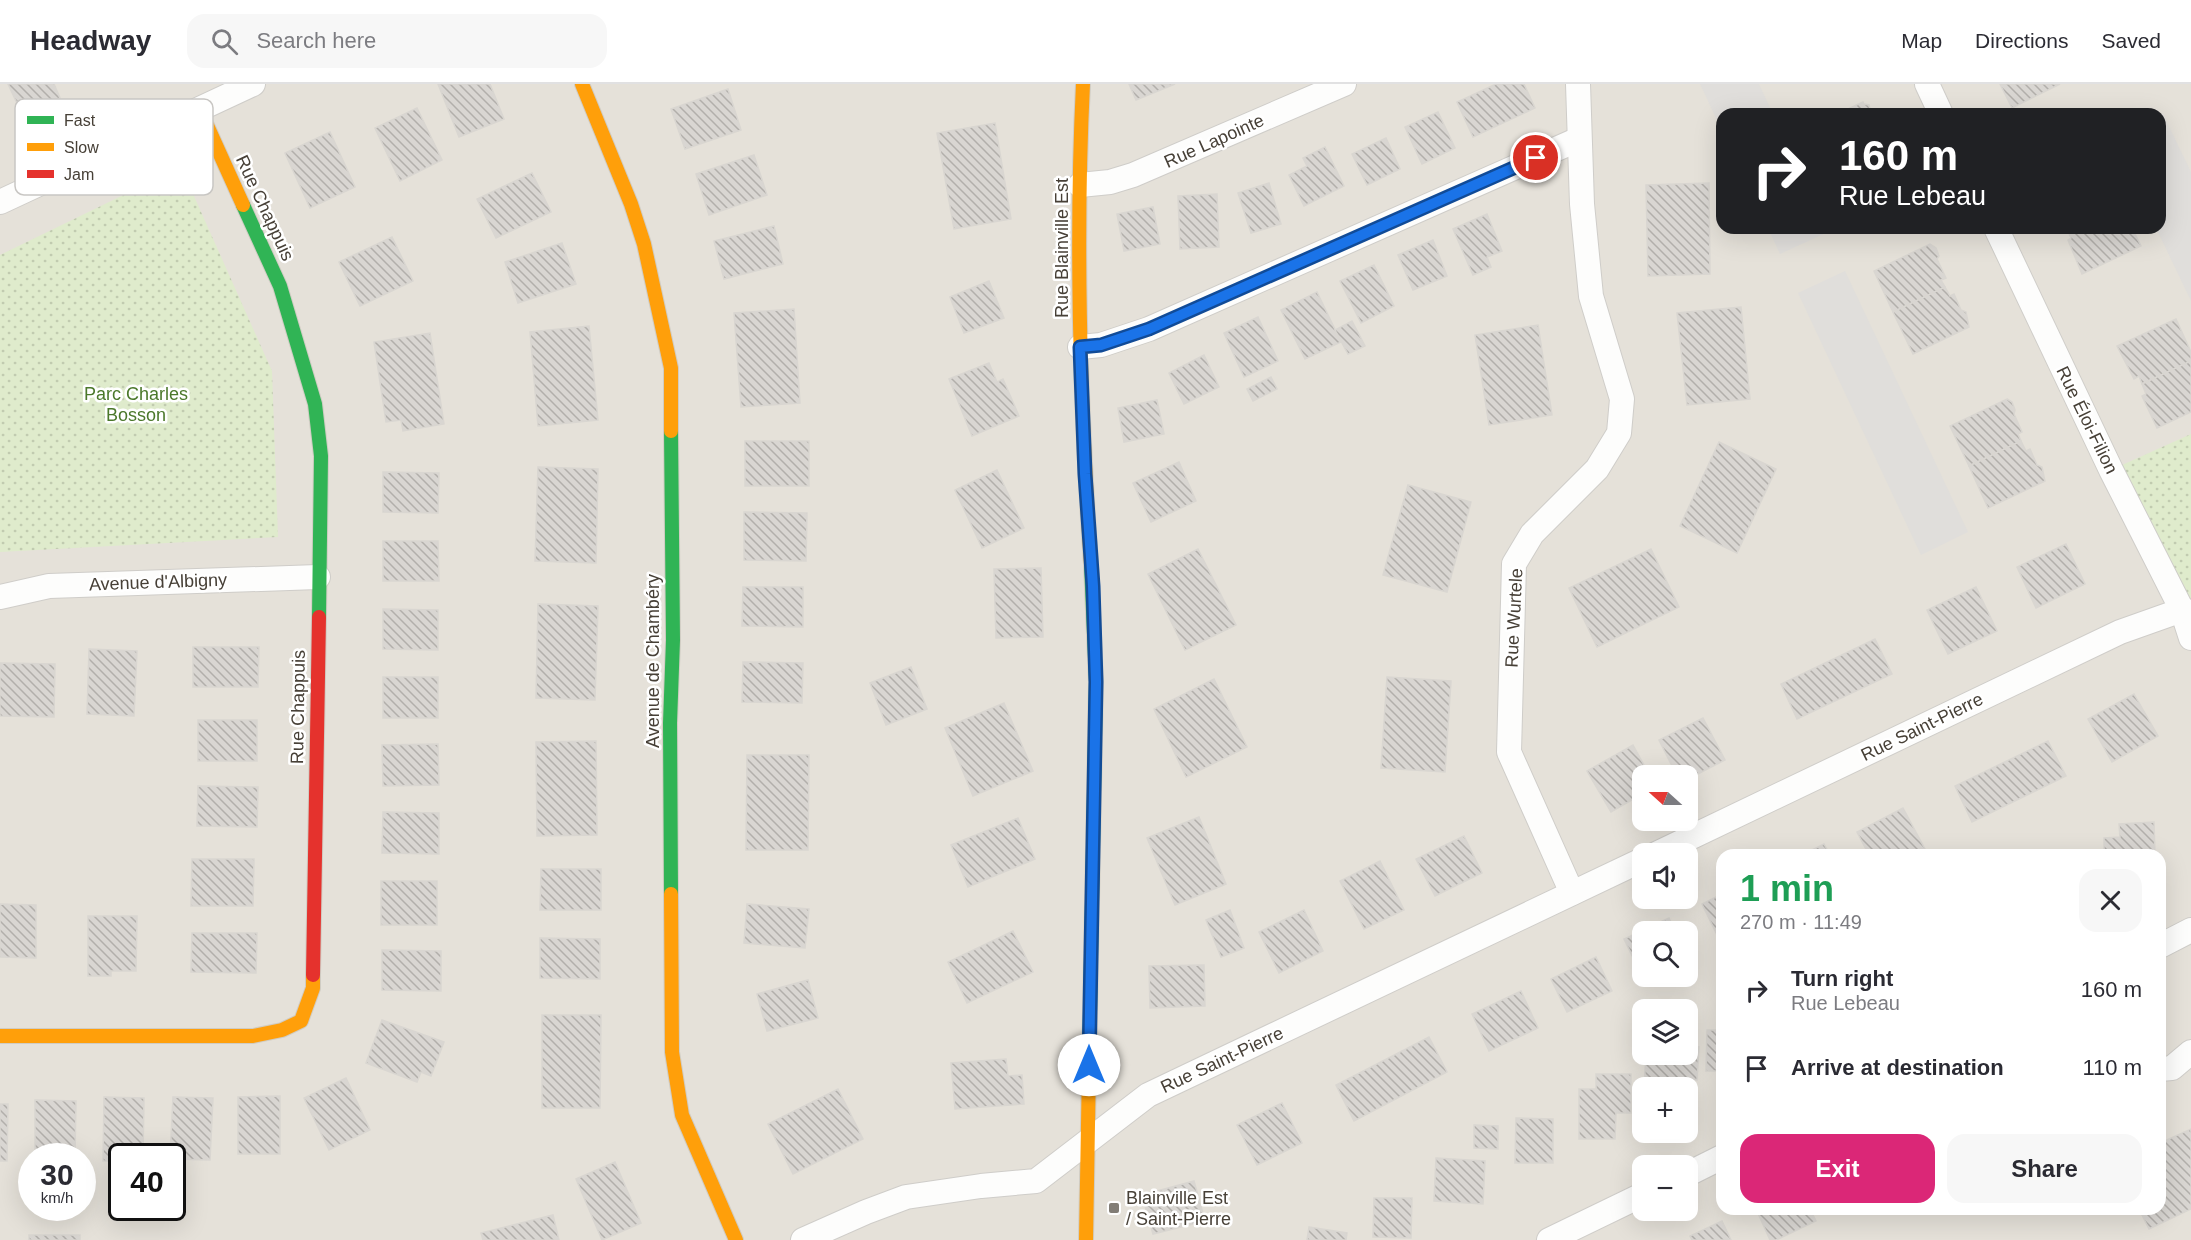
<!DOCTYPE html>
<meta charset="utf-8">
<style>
body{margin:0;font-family:Helvetica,sans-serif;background:#f7f7f7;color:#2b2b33;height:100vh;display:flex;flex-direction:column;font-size:22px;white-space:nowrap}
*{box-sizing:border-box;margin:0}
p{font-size:20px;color:#7c7c81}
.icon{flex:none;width:33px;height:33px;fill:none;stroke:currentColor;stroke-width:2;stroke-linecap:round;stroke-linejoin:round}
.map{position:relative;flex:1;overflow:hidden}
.drawer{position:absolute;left:1716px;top:765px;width:450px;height:366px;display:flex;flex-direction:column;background:#fff;border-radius:18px;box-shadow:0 6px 24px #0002}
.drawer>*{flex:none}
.guide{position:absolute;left:1716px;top:24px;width:450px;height:126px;border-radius:18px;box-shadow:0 6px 24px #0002;background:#202124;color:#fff;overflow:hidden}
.needle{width:39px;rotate:291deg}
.tools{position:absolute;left:1632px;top:681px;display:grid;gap:12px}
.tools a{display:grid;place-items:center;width:66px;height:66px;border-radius:12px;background:#fff;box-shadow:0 6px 24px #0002;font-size:30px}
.speed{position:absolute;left:18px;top:1059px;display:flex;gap:12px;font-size:30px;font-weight:700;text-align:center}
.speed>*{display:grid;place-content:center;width:78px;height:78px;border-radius:50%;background:#fff;box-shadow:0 6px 24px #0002;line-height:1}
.speed small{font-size:15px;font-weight:400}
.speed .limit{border:3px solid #111;border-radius:9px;background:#fff;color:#111}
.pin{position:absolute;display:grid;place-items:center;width:51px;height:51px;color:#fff;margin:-26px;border:3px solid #fff;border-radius:50%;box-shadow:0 2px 6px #0007}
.me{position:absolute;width:66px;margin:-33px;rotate:0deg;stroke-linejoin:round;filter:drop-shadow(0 0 4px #0008)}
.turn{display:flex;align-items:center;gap:21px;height:126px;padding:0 24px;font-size:27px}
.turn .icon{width:78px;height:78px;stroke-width:2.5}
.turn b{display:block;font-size:42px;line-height:51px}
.round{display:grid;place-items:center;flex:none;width:63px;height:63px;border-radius:18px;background:#f7f7f7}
.head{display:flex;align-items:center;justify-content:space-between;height:102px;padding:0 24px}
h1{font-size:36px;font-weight:700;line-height:45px;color:#1e9e55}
.button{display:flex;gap:12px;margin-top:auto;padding:12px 24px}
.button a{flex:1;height:69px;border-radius:18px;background:#db2777;color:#fff;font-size:24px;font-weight:700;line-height:69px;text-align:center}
.button a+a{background:#f7f7f7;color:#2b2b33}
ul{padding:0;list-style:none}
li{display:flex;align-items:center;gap:18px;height:78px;padding:0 24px}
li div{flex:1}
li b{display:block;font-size:22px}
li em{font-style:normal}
header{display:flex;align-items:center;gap:36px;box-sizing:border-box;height:84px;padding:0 30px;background:#fff;border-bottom:2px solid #e1e1e2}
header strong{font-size:28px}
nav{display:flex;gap:33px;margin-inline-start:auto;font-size:21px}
.search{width:420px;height:54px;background:#f7f7f7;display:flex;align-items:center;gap:15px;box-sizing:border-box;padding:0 21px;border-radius:18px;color:#7c7c81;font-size:22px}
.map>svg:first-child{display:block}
.residential{fill:#e5e1d9;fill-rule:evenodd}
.green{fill:url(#green-dots)}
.parking{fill:#e0dedb}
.building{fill:url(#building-back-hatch);stroke:#d9d6d1;stroke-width:1.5}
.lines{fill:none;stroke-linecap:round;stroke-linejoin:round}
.street-casing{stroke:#cfcdc9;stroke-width:26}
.fast-casing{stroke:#d0ccc3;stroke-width:16}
.slow-casing{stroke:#d0ccc3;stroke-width:16}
.jam-casing{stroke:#d0ccc3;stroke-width:16}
.street{stroke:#fdfdfc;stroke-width:24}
.fast{stroke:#30b455;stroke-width:14}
.slow{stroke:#ff9f0a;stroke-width:14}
.jam{stroke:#e5322d;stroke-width:14}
.route-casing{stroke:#114b97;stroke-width:15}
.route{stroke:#1a73e8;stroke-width:10}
.poi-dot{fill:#827d76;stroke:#fff;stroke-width:2}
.labels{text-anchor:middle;stroke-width:5;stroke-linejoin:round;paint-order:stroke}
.street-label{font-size:18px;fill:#474037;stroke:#fff}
.park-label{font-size:18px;fill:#4b782b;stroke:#fff}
.poi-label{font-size:18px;fill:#474037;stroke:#fff;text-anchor:start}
.key{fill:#fff;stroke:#c8c6c3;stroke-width:1.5}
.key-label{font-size:16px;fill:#474037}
</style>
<header>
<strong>Headway</strong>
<div class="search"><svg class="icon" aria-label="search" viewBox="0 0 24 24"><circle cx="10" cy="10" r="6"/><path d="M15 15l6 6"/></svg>Search here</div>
<nav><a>Map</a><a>Directions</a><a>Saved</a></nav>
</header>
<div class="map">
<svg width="2191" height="1156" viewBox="0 0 2191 1156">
<defs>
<pattern id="green-dots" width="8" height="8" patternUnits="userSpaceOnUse" patternTransform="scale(1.5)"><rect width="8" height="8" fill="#dfebcc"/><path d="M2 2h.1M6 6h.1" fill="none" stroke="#c1cbb0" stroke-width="1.8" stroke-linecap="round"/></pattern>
<pattern id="building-back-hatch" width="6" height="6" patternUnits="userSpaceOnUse" patternTransform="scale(1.5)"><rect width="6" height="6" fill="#d9d6d2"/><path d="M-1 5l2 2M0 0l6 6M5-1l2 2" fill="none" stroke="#b2afab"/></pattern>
</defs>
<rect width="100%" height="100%" fill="#f1efec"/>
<path class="residential" d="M0,0H2191V1156H0ZM1722,30H2160V144H1722ZM1642,692H1688V736H1642ZM1642,770H1688V814H1642ZM1722,771H2160V1125H1722ZM1642,848H1688V892H1642ZM1642,926H1688V970H1642ZM1642,1004H1688V1048H1642ZM32,1072H82V1124H32ZM122,1072H172V1124H122ZM1642,1082H1688V1126H1642Z"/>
<g class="green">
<polygon points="181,83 272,287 278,453 0,468 0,171"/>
<polygon points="2191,350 2191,528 2111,386"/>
</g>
<g class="parking">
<polygon points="1700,0 1759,0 1773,30 1722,30 1722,47"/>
<polygon points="2163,30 2191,88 2191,217 2156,144 2160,144 2160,31"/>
<polygon points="1768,144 1826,144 1828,148 1780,170"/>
<polygon points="1845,187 1968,448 1921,471 1798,209"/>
</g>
<g class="building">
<polygon points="8,0 54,0 60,14 23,32"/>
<polygon points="438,0 490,0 504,35 459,53"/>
<polygon points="1129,0 1175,0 1136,16"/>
<polygon points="1496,0 1524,0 1535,24 1473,53 1457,18"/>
<polygon points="2000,0 2060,0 2012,24"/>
<polygon points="728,5 741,46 685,65 671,25"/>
<polygon points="1863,18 1864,20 1869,21 1871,30 1837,30"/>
<polygon points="417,24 442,76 400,97 375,44"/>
<polygon points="1438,28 1455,64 1422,80 1405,43"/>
<polygon points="995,39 1011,135 954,145 937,49"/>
<polygon points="330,48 355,103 310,124 285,69"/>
<polygon points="1386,54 1400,85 1367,101 1352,70"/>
<polygon points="1325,63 1344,102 1304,122 1289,91 1307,82 1303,74"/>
<polygon points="754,71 767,111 709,131 696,90"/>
<polygon points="532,89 551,128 496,154 477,115"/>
<polygon points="1269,99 1281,140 1251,149 1238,109"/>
<polygon points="1709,99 1710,190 1648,192 1646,101"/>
<polygon points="1217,110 1219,163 1180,165 1178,112"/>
<polygon points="1153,123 1160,160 1124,167 1117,130"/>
<polygon points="1487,130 1502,167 1487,173 1491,183 1473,191 1453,145"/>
<polygon points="774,142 783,180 724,195 714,157"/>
<polygon points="2074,144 2132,144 2141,162 2082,190 2068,156 2071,154 2068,147"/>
<polygon points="392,153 413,197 360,222 339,178"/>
<polygon points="1433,156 1447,192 1413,206 1398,171"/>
<polygon points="562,159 576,200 518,219 505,178"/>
<polygon points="1930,160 1936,164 1939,172 1937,175 1946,194 1941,196 1945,203 1893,228 1874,187"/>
<polygon points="1374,181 1394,222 1361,239 1340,197"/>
<polygon points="989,197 1004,234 964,249 950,213"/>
<polygon points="1945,203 1950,212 1954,210 1961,226 1966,228 1969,243 1913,270 1893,228"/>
<polygon points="1317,208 1341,258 1305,275 1281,226"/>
<polygon points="1741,223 1750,315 1687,321 1677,229"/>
<polygon points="794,225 800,319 741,323 734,229"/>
<polygon points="1258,233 1278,277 1244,293 1224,249"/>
<polygon points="2176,235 2191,268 2191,277 2142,300 2139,292 2134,295 2117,262"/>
<polygon points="1352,237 1365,262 1348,270 1335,246"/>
<polygon points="1538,241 1552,331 1489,341 1475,251"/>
<polygon points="589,242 598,336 538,342 530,248"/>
<polygon points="430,249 444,340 403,347 401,336 386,338 374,258"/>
<polygon points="1204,271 1219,303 1184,320 1169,289"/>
<polygon points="2191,277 2191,328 2157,344 2142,312 2146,310 2142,300"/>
<polygon points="989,279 997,298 1003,295 1019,332 972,352 949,295"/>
<polygon points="1271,293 1277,305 1253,317 1247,305"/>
<polygon points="2007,315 2012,318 2015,326 2014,330 2022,348 2018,350 2021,357 1969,382 1950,342"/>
<polygon points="1157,316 1164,350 1124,358 1118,324"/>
<rect x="745" y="357" width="64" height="45"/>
<polygon points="2021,357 2026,367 2030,365 2037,381 2042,383 2045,397 1988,424 1969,382"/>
<polygon points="1719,358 1776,385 1737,469 1680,442"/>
<polygon points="1179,378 1196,417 1151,438 1133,399"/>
<polygon points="538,383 598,385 596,479 535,477"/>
<polygon points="997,386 1024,444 982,464 955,406"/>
<polygon points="383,388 439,389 438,429 383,428"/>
<polygon points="1408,401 1471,418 1447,508 1383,491"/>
<polygon points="744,428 807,429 806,477 744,476"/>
<polygon points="383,457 438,457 439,497 383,497"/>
<polygon points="2066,460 2085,500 2036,524 2017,483"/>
<polygon points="1198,465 1236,541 1185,566 1148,490"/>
<polygon points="1651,465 1679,523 1597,563 1569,504"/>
<polygon points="1041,484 1043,553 996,554 994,485"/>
<polygon points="743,503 803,503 803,543 742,542"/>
<polygon points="1976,503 1997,547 1948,570 1927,526"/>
<polygon points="538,520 598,522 595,616 536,614"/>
<polygon points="383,525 438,526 438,566 383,565"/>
<polygon points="1875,555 1892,590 1797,635 1781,600"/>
<polygon points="193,563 259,563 258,603 193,603"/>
<polygon points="89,565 137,567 134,632 87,630"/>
<polygon points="743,578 803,579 802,619 742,618"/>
<polygon points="0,579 55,580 54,633 0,632"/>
<polygon points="911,583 927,625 886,641 870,599"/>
<rect x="383" y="593" width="55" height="41"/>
<polygon points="1387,593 1451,597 1445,688 1381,684"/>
<polygon points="1214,595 1247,663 1186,693 1154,625"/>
<polygon points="2134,610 2158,652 2112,678 2088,635"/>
<polygon points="1004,619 1033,687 973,712 945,644"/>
<polygon points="1703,634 1725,676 1688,695 1688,692 1677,692 1659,656"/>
<rect x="198" y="636" width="59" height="41"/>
<polygon points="596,657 597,751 537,752 536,658"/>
<polygon points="2048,657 2066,692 1972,738 1955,702"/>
<polygon points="438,660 439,701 383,702 382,661"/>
<polygon points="1633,661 1650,692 1642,692 1642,710 1611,728 1587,687"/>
<polygon points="747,671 809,671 808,766 746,766"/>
<polygon points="198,702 258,703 257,743 197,742"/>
<polygon points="1903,724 1926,767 1917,771 1869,771 1857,748"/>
<polygon points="383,728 439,729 439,770 382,769"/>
<polygon points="1199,733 1226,800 1175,821 1147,754"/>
<polygon points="1018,734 1035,775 968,803 951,761"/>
<polygon points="2154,738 2155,771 2104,771 2104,754 2120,753 2119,740"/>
<polygon points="1464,752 1482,789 1435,812 1416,775"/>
<polygon points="1824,760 1830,771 1802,771"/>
<polygon points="192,775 254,775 253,822 191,822"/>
<polygon points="1380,777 1404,826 1364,845 1340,797"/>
<polygon points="541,785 601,785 601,826 540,826"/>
<rect x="381" y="797" width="56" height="44"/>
<polygon points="1722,810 1722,861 1702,820"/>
<polygon points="0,820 36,821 36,874 0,873"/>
<polygon points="747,820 809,825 805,864 744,859"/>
<polygon points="1230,826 1244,864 1221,873 1206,836"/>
<polygon points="1304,826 1323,867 1279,889 1259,848"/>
<polygon points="88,832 137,832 136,887 111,887 111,892 88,892"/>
<polygon points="1669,834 1675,848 1642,848 1642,892 1624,855"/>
<polygon points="1013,847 1033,888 967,919 948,878"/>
<polygon points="192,849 257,849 256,889 191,888"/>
<polygon points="540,854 600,855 600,895 540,894"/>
<polygon points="382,866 441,867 441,907 382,906"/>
<polygon points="1596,873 1612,907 1567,928 1551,895"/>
<polygon points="1204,881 1205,922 1150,924 1149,882"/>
<polygon points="808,896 818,934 767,947 757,910"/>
<polygon points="1521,907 1538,944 1489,967 1472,930"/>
<polygon points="542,931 601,931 600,1024 542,1024"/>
<polygon points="382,936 444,958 431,992 421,988 417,998 366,979"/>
<polygon points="1707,946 1722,946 1722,987 1706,987"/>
<polygon points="1429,953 1447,988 1354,1037 1336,1001"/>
<polygon points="1688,962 1699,963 1697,996 1685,995 1685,1004 1644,1004 1646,970 1688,970"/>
<polygon points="1006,975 1008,992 1022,991 1024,1020 955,1025 951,979"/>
<polygon points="1596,990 1631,990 1631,1029 1616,1029 1615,1055 1579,1055 1579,1005 1596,1005"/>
<polygon points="346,994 370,1046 329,1066 304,1014"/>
<polygon points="838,1005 863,1055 793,1090 768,1040"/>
<polygon points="280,1012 280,1070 238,1070 238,1013"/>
<polygon points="104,1013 144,1014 143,1072 122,1072 122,1077 103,1077"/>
<polygon points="173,1013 213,1014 210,1076 172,1075 170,1072"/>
<polygon points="35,1016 76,1017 75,1072 35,1072"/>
<polygon points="1282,1019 1302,1059 1257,1081 1237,1041"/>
<polygon points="0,1020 8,1020 7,1077 0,1077"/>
<polygon points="1516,1034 1553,1035 1553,1079 1515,1079"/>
<polygon points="1474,1041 1498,1042 1498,1065 1474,1064"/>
<polygon points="2191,1045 2191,1125 2149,1145 2139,1125 2160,1125 2160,1059"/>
<polygon points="1436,1074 1485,1077 1483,1120 1434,1117"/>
<polygon points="615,1078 641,1139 602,1156 576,1095"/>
<polygon points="1194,1097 1205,1137 1153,1150 1142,1111"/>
<polygon points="1374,1114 1412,1114 1411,1154 1373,1153"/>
<polygon points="1761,1125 1810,1125 1816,1137 1776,1156 1770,1156 1757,1127"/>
<polygon points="553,1131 559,1156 483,1156 481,1149"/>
<polygon points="1722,1137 1731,1156 1692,1156 1690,1152"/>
<polygon points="1309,1143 1347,1149 1346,1156 1307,1156"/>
<rect x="29" y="1151" width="51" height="5"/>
</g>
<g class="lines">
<g class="street-casing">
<g id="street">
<polyline points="1927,0 1941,30"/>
<polyline points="1080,101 1110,98 1133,91 1344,0"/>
<polyline points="0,118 253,0"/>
<polyline points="1996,144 2111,386 2182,526 2191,554"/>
<polyline points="1080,263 1101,261 1149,245 1579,55"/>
<polyline points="0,513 49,502 318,493"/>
<polyline points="1656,770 2120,548 2182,526 2191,528"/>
<polyline points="1572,809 1509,668 1514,480 1532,450 1597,385 1619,349 1622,315 1591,212 1582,120 1578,0"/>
<polyline points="2160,862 2191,846"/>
<polyline points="2160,985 2172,984 2191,968"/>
<polyline points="1688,1090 1722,1073"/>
<polyline points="803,1156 866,1128 906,1113 981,1102 1036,1097 1148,1011 1642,776"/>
<polyline points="1549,1156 1642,1111"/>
</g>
</g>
<g class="fast-casing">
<g id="fast">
<polyline points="243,121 280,202 315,320 321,372 319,533"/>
<polyline points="671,810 670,639 673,556 671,347"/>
<polyline points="1089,983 1096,598 1091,480"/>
</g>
</g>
<g class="slow-casing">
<g id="slow">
<polyline points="582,0 631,120 644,160 671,284 671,347"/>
<path d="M1083,0C1075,160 1080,320 1091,480"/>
<polyline points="200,26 243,121"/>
<polyline points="671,810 672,968 682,1031 736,1156"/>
<polyline points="0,952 253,952 282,946 301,937 313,904 313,891"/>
<polyline points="1086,1156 1089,983"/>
</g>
</g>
<g class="jam-casing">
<polyline id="jam" points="313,891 319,533"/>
</g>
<use href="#street" class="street"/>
<use href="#fast" class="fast"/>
<use href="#slow" class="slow"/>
<use href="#jam" class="jam"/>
</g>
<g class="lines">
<g class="route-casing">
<polyline id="route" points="1089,981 1096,598 1093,502 1085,390 1080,263 1101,261 1149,245 1536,74"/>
</g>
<use href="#route" class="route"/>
</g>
<rect class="poi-dot" x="1108" y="1118" width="12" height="12" rx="3"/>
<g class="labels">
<g class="street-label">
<text transform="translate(1214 57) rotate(-24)" y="6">Rue Lapointe</text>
<text transform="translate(265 124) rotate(65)" y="6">Rue Chappuis</text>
<text transform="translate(1062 164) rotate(-90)" y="6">Rue Blainville Est</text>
<text transform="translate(2087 336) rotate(64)" y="6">Rue Éloi-Filion</text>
<text transform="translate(158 498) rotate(-2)" y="6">Avenue d'Albigny</text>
<text transform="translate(1514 534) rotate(-87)" y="6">Rue Wurtele</text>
<text transform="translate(653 577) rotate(-90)" y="6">Avenue de Chambéry</text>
<text transform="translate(298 623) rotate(-89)" y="6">Rue Chappuis</text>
<text transform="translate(1922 643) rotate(-26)" y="6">Rue Saint-Pierre</text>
<text transform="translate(1222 976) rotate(-25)" y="6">Rue Saint-Pierre</text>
</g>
<g class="park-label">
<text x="136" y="316">Parc Charles<tspan x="136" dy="21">Bosson</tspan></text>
</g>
<g class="poi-label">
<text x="1126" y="1120">Blainville Est<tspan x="1126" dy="21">/ Saint-Pierre</tspan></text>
</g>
</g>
<rect x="15" y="15" width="198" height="96" rx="9" class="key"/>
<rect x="27" y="32" width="27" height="8" fill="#30b455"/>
<rect x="27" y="59" width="27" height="8" fill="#ff9f0a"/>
<rect x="27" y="86" width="27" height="8" fill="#e5322d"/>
<g class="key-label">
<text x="64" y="42">Fast</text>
<text x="64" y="69">Slow</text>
<text x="64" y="96">Jam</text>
</g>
</svg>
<div class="tools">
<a><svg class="needle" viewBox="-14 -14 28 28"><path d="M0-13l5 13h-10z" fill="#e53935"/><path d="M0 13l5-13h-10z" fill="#7c7c81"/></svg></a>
<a><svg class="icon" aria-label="sound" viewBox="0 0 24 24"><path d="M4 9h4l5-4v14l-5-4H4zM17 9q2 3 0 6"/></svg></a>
<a><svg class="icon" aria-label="search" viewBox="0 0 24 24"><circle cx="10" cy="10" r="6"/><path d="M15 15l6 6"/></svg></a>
<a><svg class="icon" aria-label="layers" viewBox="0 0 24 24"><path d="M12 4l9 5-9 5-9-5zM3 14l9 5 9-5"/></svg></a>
<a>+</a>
<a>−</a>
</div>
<div class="speed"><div>30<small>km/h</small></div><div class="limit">40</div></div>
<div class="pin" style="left:1536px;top:74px;background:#d93025"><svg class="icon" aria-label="arrive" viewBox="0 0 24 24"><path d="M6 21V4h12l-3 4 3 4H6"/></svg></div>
<svg class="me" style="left:1089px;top:981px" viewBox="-20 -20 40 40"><circle r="19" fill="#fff"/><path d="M0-13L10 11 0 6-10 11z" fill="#1a73e8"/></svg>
<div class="guide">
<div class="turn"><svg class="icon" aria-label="right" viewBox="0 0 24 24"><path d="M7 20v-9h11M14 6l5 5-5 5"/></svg><div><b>160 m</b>Rue Lebeau</div></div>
</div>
<section class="drawer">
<div class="head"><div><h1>1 min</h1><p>270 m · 11:49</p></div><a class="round"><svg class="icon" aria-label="close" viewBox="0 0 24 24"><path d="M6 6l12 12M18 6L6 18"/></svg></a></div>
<ul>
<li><svg class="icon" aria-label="right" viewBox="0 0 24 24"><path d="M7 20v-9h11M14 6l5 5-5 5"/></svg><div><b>Turn right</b><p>Rue Lebeau</p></div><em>160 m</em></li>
<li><svg class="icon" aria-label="arrive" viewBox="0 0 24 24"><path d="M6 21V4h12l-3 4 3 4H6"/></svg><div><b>Arrive at destination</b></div><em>110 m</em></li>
</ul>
<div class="button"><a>Exit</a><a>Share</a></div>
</section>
</div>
